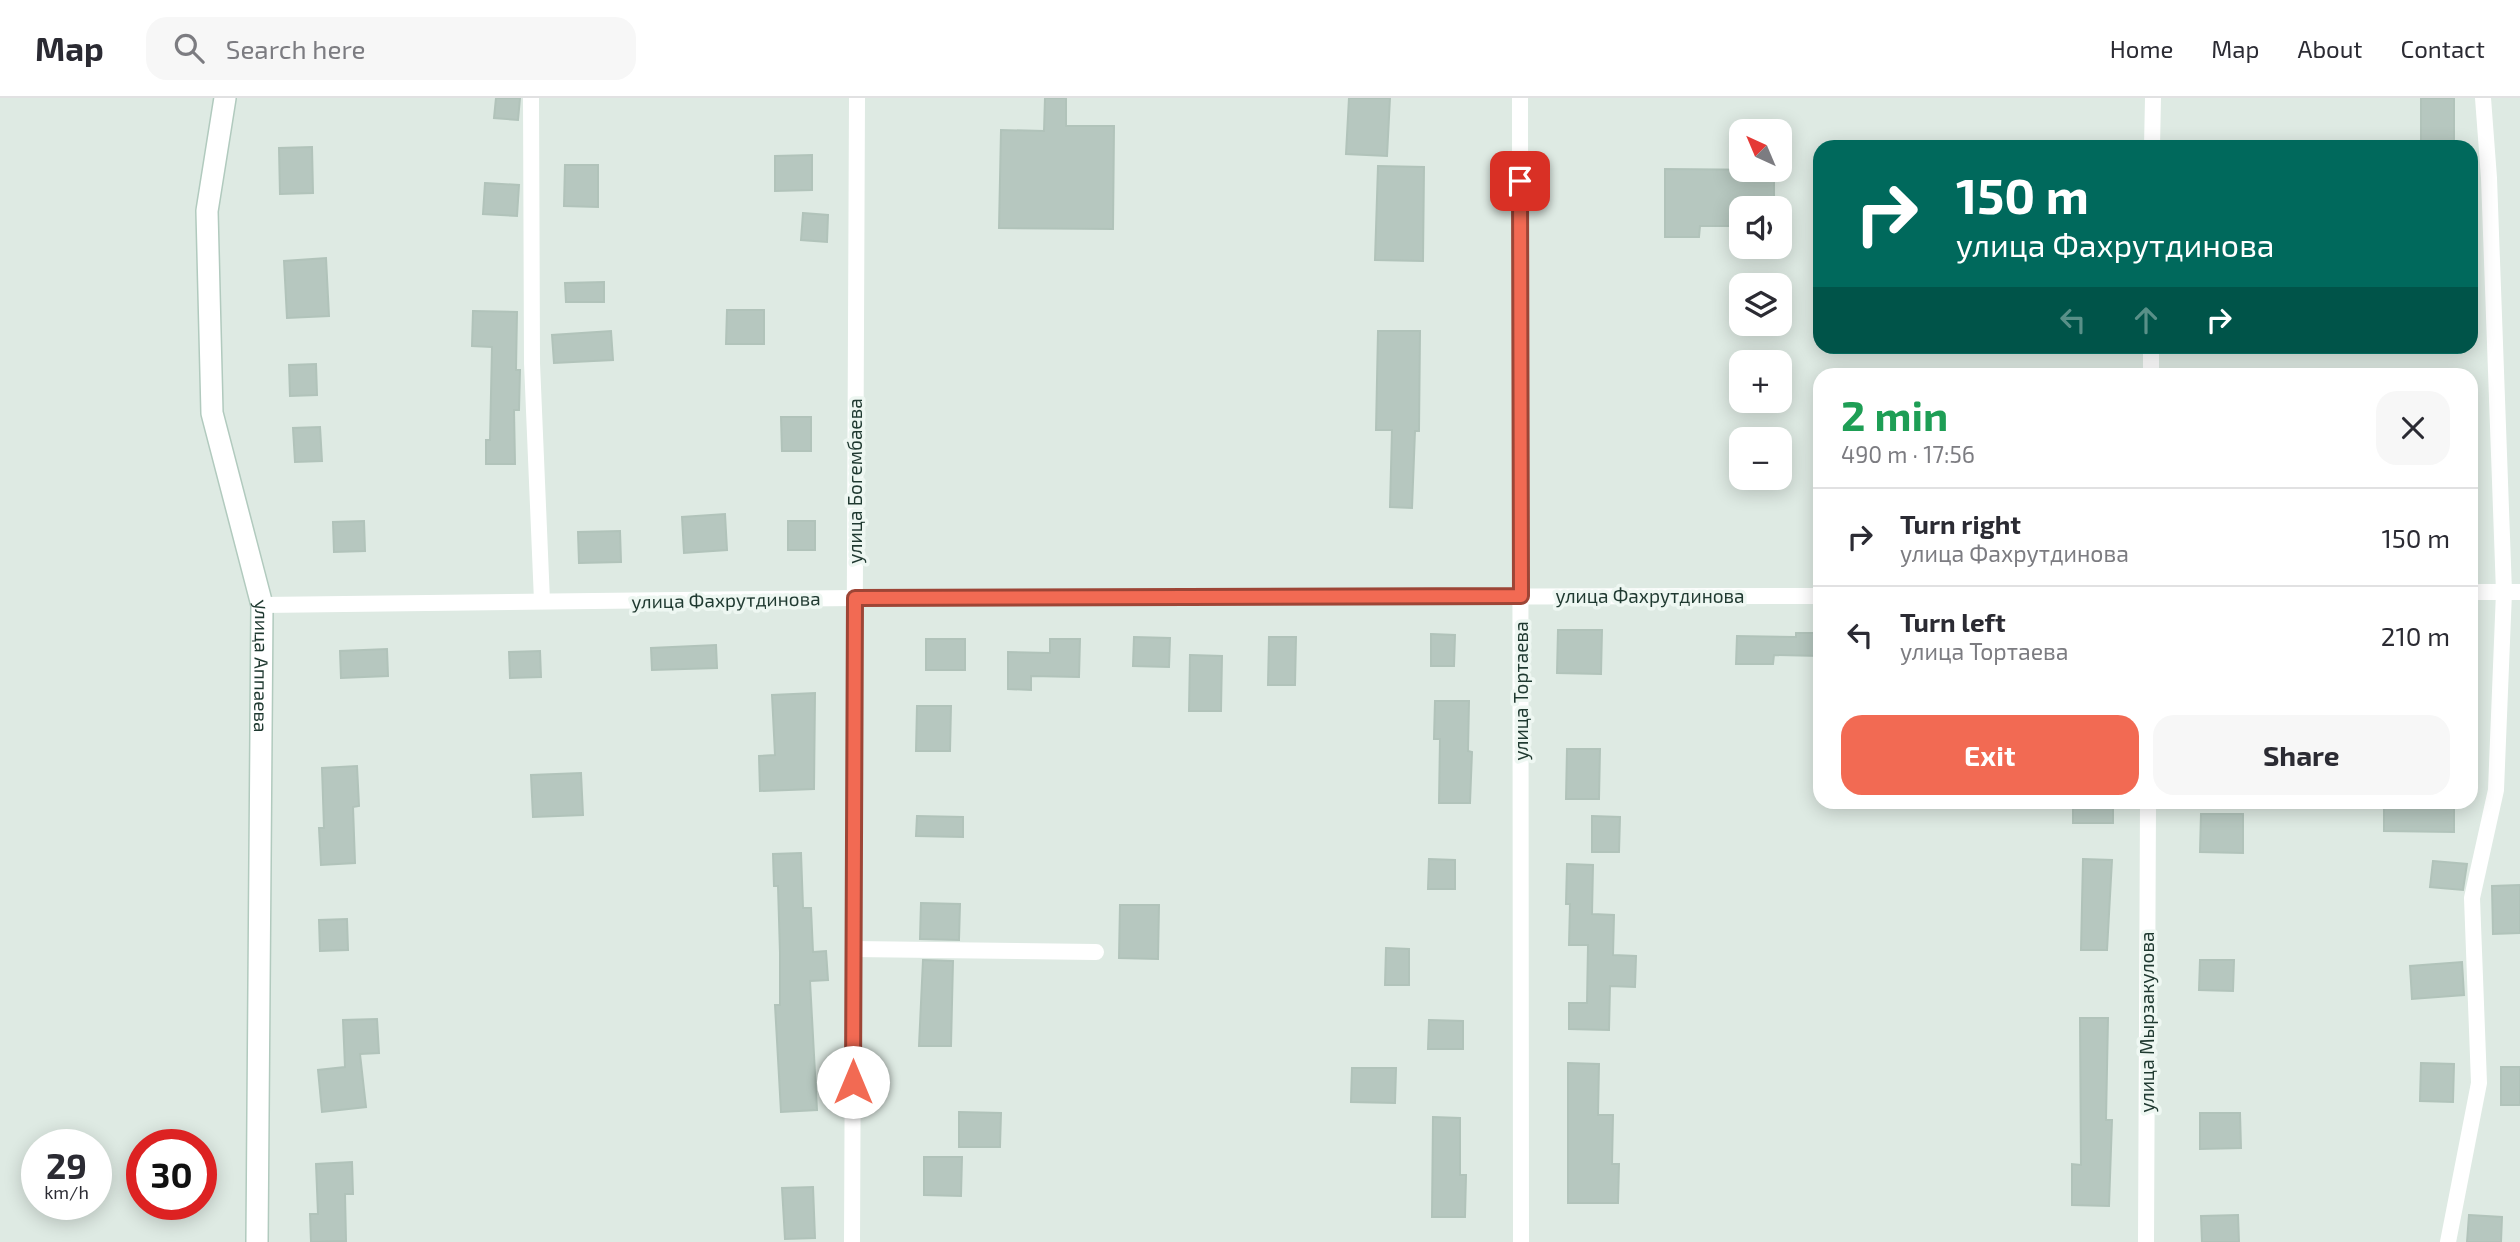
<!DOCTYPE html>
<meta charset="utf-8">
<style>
body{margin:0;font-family:"Exo 2",sans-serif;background:#f7f7f7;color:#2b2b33;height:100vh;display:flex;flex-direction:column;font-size:26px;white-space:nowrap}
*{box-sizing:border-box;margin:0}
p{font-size:23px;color:#7c7c81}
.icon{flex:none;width:38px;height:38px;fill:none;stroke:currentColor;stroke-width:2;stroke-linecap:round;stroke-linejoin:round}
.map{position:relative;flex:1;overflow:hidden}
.drawer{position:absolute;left:1813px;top:270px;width:665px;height:441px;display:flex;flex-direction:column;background:#fff;border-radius:21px;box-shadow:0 4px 18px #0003}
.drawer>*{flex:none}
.guide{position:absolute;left:1813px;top:42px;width:665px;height:214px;border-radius:21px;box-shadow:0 4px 18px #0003;background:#00695c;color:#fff;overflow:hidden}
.needle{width:46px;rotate:316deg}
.fabs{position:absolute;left:1729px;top:21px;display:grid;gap:14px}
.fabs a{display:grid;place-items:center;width:63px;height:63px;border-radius:14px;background:#fff;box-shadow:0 4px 18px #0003;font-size:35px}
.speed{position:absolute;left:21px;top:1031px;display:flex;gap:14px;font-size:35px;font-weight:700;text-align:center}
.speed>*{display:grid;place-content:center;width:91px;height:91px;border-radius:50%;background:#fff;box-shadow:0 4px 18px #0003;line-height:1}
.speed small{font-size:18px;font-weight:400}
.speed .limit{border:10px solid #d22;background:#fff;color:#111}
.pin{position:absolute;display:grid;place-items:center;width:60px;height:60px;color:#fff;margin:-30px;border-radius:14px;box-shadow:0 4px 10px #0006}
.me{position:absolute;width:77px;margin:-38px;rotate:0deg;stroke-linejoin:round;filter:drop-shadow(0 0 5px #0008)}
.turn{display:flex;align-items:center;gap:24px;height:147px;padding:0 28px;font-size:32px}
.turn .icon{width:91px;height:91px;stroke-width:2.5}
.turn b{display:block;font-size:49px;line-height:60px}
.lanes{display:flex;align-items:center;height:66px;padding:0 28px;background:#0003;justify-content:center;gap:35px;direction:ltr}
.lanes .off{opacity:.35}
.round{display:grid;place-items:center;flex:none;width:74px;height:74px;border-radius:21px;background:#f7f7f7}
.summary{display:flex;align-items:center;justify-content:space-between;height:119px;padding:0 28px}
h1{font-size:42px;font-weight:700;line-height:52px;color:#1e9e55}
.action{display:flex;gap:14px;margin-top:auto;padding:14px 28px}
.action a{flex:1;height:80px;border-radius:21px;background:#f26a53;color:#fff;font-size:28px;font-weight:700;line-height:80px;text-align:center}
.action a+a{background:#f7f7f7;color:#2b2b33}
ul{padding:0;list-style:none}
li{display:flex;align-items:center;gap:21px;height:98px;padding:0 28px;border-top:2px solid #e1e1e2}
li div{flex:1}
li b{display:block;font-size:26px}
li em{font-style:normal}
header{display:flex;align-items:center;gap:42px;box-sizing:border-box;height:98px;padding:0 35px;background:#fff;border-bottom:2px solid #e1e1e2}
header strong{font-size:33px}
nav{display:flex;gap:38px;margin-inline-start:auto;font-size:24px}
.search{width:490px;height:63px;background:#f7f7f7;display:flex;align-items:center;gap:18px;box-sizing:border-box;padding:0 24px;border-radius:21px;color:#7c7c81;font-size:26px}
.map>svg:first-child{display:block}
.building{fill:#b6c7bf;stroke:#b1c3ba;stroke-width:2}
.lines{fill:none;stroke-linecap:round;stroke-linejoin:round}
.secondary-casing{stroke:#b1cabe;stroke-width:24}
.minor{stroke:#fff;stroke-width:16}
.secondary{stroke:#fff;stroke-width:21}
.route-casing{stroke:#9d4536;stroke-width:18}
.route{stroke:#f26a53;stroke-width:12}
.labels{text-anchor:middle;stroke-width:7;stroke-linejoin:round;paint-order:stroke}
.street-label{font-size:19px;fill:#1f3930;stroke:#eef7f2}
</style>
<header>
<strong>Map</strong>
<div class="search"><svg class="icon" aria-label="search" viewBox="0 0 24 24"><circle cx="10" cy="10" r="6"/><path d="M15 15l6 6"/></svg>Search here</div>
<nav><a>Home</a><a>Map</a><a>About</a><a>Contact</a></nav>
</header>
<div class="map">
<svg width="2520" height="1144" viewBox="0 0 2520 1144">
<rect width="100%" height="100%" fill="#deeae3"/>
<g class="building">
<polygon points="496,0 520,0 518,22 494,20"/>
<polygon points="1045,0 1066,0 1066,28 1114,28 1113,131 999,130 1001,32 1044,33"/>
<polygon points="1349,0 1390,0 1387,58 1346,56"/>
<rect x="2421" y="0" width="33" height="44"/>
<polygon points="312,49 313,95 280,96 279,50"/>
<polygon points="812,57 812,92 775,93 775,58"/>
<polygon points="565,67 598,67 598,109 564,108"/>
<polygon points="1378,68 1424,69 1423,163 1375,162"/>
<polygon points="1665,71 1774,72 1774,110 1741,110 1741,128 1700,128 1699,139 1665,139"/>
<polygon points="485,85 519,87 517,118 483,116"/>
<polygon points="803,115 828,117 827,144 801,142"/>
<polygon points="326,160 329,218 287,220 284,163"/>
<polygon points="604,184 604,204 566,204 565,185"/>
<polygon points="727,212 764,212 764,246 726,246"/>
<polygon points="473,213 517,214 516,272 520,272 519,312 514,312 515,366 486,366 486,342 490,342 492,249 472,248"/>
<polygon points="611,233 613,262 554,265 552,237"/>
<polygon points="1378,233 1420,233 1419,333 1415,333 1412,410 1390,409 1392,332 1376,332"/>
<polygon points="316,266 317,297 290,298 289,267"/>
<polygon points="781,319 811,319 811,353 782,353"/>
<polygon points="320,329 322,363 295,364 293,330"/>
<polygon points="725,416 727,452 684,455 682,419"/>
<polygon points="364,423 365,453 334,454 333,424"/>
<rect x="788" y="423" width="27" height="29"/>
<polygon points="620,433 621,464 579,465 578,434"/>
<polygon points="1558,532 1602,532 1601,576 1557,575"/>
<polygon points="1796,535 1820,535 1820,558 1774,557 1773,566 1736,566 1737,538 1796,539"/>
<polygon points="1431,536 1455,537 1454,568 1431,568"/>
<polygon points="1134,539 1170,540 1169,569 1133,568"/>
<polygon points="1269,539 1296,539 1295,587 1268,587"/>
<rect x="926" y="541" width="39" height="31"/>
<polygon points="1050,541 1080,541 1079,579 1031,578 1031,592 1008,591 1008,554 1050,555"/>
<polygon points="716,547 717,570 652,572 651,550"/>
<polygon points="387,551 388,578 341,580 340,553"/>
<polygon points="540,553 541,579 510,580 509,554"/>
<polygon points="1190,557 1222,558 1221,613 1189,613"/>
<polygon points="815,595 814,691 760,693 759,658 775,657 772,597"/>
<polygon points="1435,603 1469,603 1468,653 1472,654 1470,705 1439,705 1440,641 1434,641"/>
<polygon points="917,608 951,608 950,653 916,653"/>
<polygon points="1567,651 1600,651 1599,701 1566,701"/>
<polygon points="357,668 359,708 353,709 355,765 321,767 319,730 324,730 322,670"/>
<polygon points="581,675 583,717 533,719 531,677"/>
<rect x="2073" y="704" width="40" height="21"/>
<polygon points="2384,704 2454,704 2454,734 2384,733"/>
<polygon points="2201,716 2243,716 2243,755 2200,754"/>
<polygon points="917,718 963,719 963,739 916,738"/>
<polygon points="1592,718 1620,719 1619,754 1592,754"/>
<polygon points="801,755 803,810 811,810 813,854 826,853 828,882 810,883 817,1012 781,1014 775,907 780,907 780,855 778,788 774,788 773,756"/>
<polygon points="1429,761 1455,762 1455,791 1428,791"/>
<polygon points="2083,761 2112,762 2107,852 2081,852"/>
<polygon points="2433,763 2467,766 2463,792 2430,789"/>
<polygon points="1567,766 1593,767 1592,816 1614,817 1613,857 1636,858 1635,889 1610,888 1609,932 1569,931 1569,905 1587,905 1588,847 1569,847 1570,806 1566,806"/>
<polygon points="2520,787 2520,835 2493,836 2492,788"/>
<polygon points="921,805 960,806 959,842 920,841"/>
<polygon points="1120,807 1159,807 1158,861 1119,860"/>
<polygon points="347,821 348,852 320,853 319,822"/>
<polygon points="1386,850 1409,851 1409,887 1385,887"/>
<polygon points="923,862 953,863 951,948 919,948"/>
<polygon points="2200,862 2234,862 2233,893 2199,892"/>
<polygon points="2462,864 2464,897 2412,901 2410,868"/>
<polygon points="2080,920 2108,920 2106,1022 2112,1022 2109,1108 2072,1107 2072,1066 2081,1067"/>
<polygon points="377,921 379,955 360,956 366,1009 322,1014 318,972 345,969 343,922"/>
<polygon points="1429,922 1463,923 1463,951 1428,951"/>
<polygon points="1568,965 1599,966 1598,1017 1613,1017 1612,1066 1619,1066 1618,1105 1568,1105"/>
<polygon points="2421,965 2454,966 2453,1004 2420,1003"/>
<rect x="2501" y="969" width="19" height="38"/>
<polygon points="1352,970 1396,970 1395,1005 1351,1004"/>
<polygon points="959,1014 1001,1015 1000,1049 959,1049"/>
<polygon points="2200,1015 2240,1015 2241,1050 2200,1051"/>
<polygon points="1433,1019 1460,1020 1460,1077 1466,1077 1465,1119 1432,1119"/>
<polygon points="924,1059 962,1059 961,1098 924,1097"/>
<polygon points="352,1064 353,1096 345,1096 346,1143 311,1144 310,1116 318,1116 316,1066"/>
<polygon points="813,1089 815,1140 785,1141 782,1090"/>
<polygon points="2238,1117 2239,1144 2202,1144 2201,1118"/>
<polygon points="2469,1117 2502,1119 2501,1144 2467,1144"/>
</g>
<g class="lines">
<g class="secondary-casing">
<g id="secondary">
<path id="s1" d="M225,0L207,113L212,315L262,507L257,1144"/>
</g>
</g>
<g class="minor">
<polyline points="531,0 532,265 542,503"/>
<polyline points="1520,0 1521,1144"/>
<polyline points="2152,49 2153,0"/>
<polyline points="2151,276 2151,248"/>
<polyline points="2471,494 2520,494"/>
<polyline points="262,507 855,500 1820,498"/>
<polyline points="853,851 1096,854"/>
<polyline points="852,1144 857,0"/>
<polyline points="2146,1144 2148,704"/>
<polyline points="2448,1144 2479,985 2472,800 2496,692 2504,494 2489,80 2483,0"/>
</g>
<use href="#secondary" class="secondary"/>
</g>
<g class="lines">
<g class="route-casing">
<polyline id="route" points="853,984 855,500 1521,498 1520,83"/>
</g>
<use href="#route" class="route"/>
</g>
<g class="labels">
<g class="street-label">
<text transform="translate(855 383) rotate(-90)" y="7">улица Богембаева</text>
<text x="1650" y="505">улица Фахрутдинова</text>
<text transform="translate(726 502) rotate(-1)" y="7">улица Фахрутдинова</text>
<text dy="7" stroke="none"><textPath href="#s1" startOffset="576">улица Аппаева</textPath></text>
<text transform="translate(1521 593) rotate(-90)" y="7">улица Тортаева</text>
<text transform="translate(2147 924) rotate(-90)" y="7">улица Мырзакулова</text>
</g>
</g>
</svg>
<div class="fabs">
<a><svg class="needle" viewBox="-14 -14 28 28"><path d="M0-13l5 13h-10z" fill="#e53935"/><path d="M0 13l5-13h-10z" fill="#7c7c81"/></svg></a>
<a><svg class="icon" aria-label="sound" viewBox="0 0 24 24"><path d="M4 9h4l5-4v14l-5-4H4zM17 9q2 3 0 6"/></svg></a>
<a><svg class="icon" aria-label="layers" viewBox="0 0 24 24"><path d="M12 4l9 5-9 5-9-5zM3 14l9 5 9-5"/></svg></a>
<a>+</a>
<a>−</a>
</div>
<div class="speed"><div>29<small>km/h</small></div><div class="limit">30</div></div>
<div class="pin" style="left:1520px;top:83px;background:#d93025"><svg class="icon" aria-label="arrive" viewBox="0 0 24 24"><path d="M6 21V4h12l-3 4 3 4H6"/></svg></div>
<svg class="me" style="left:853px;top:984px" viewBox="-20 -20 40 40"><circle r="19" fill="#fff"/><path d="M0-13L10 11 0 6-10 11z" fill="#f26a53"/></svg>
<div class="guide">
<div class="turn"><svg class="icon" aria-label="right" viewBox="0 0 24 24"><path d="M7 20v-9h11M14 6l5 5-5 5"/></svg><div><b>150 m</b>улица Фахрутдинова</div></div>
<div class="lanes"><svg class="icon off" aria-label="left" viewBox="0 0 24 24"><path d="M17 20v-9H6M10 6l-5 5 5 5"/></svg><svg class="icon off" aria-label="ahead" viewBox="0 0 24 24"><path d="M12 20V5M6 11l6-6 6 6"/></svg><svg class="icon" aria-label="right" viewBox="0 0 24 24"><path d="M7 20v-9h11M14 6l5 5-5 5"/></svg></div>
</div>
<section class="drawer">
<div class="summary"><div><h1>2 min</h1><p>490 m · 17:56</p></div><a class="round"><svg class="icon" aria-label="close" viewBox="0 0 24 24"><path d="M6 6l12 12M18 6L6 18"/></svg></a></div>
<ul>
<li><svg class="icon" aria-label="right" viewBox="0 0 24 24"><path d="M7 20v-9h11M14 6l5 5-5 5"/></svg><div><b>Turn right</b><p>улица Фахрутдинова</p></div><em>150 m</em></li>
<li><svg class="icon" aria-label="left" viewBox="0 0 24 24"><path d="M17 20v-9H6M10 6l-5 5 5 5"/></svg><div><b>Turn left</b><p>улица Тортаева</p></div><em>210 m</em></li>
</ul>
<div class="action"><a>Exit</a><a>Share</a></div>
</section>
</div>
